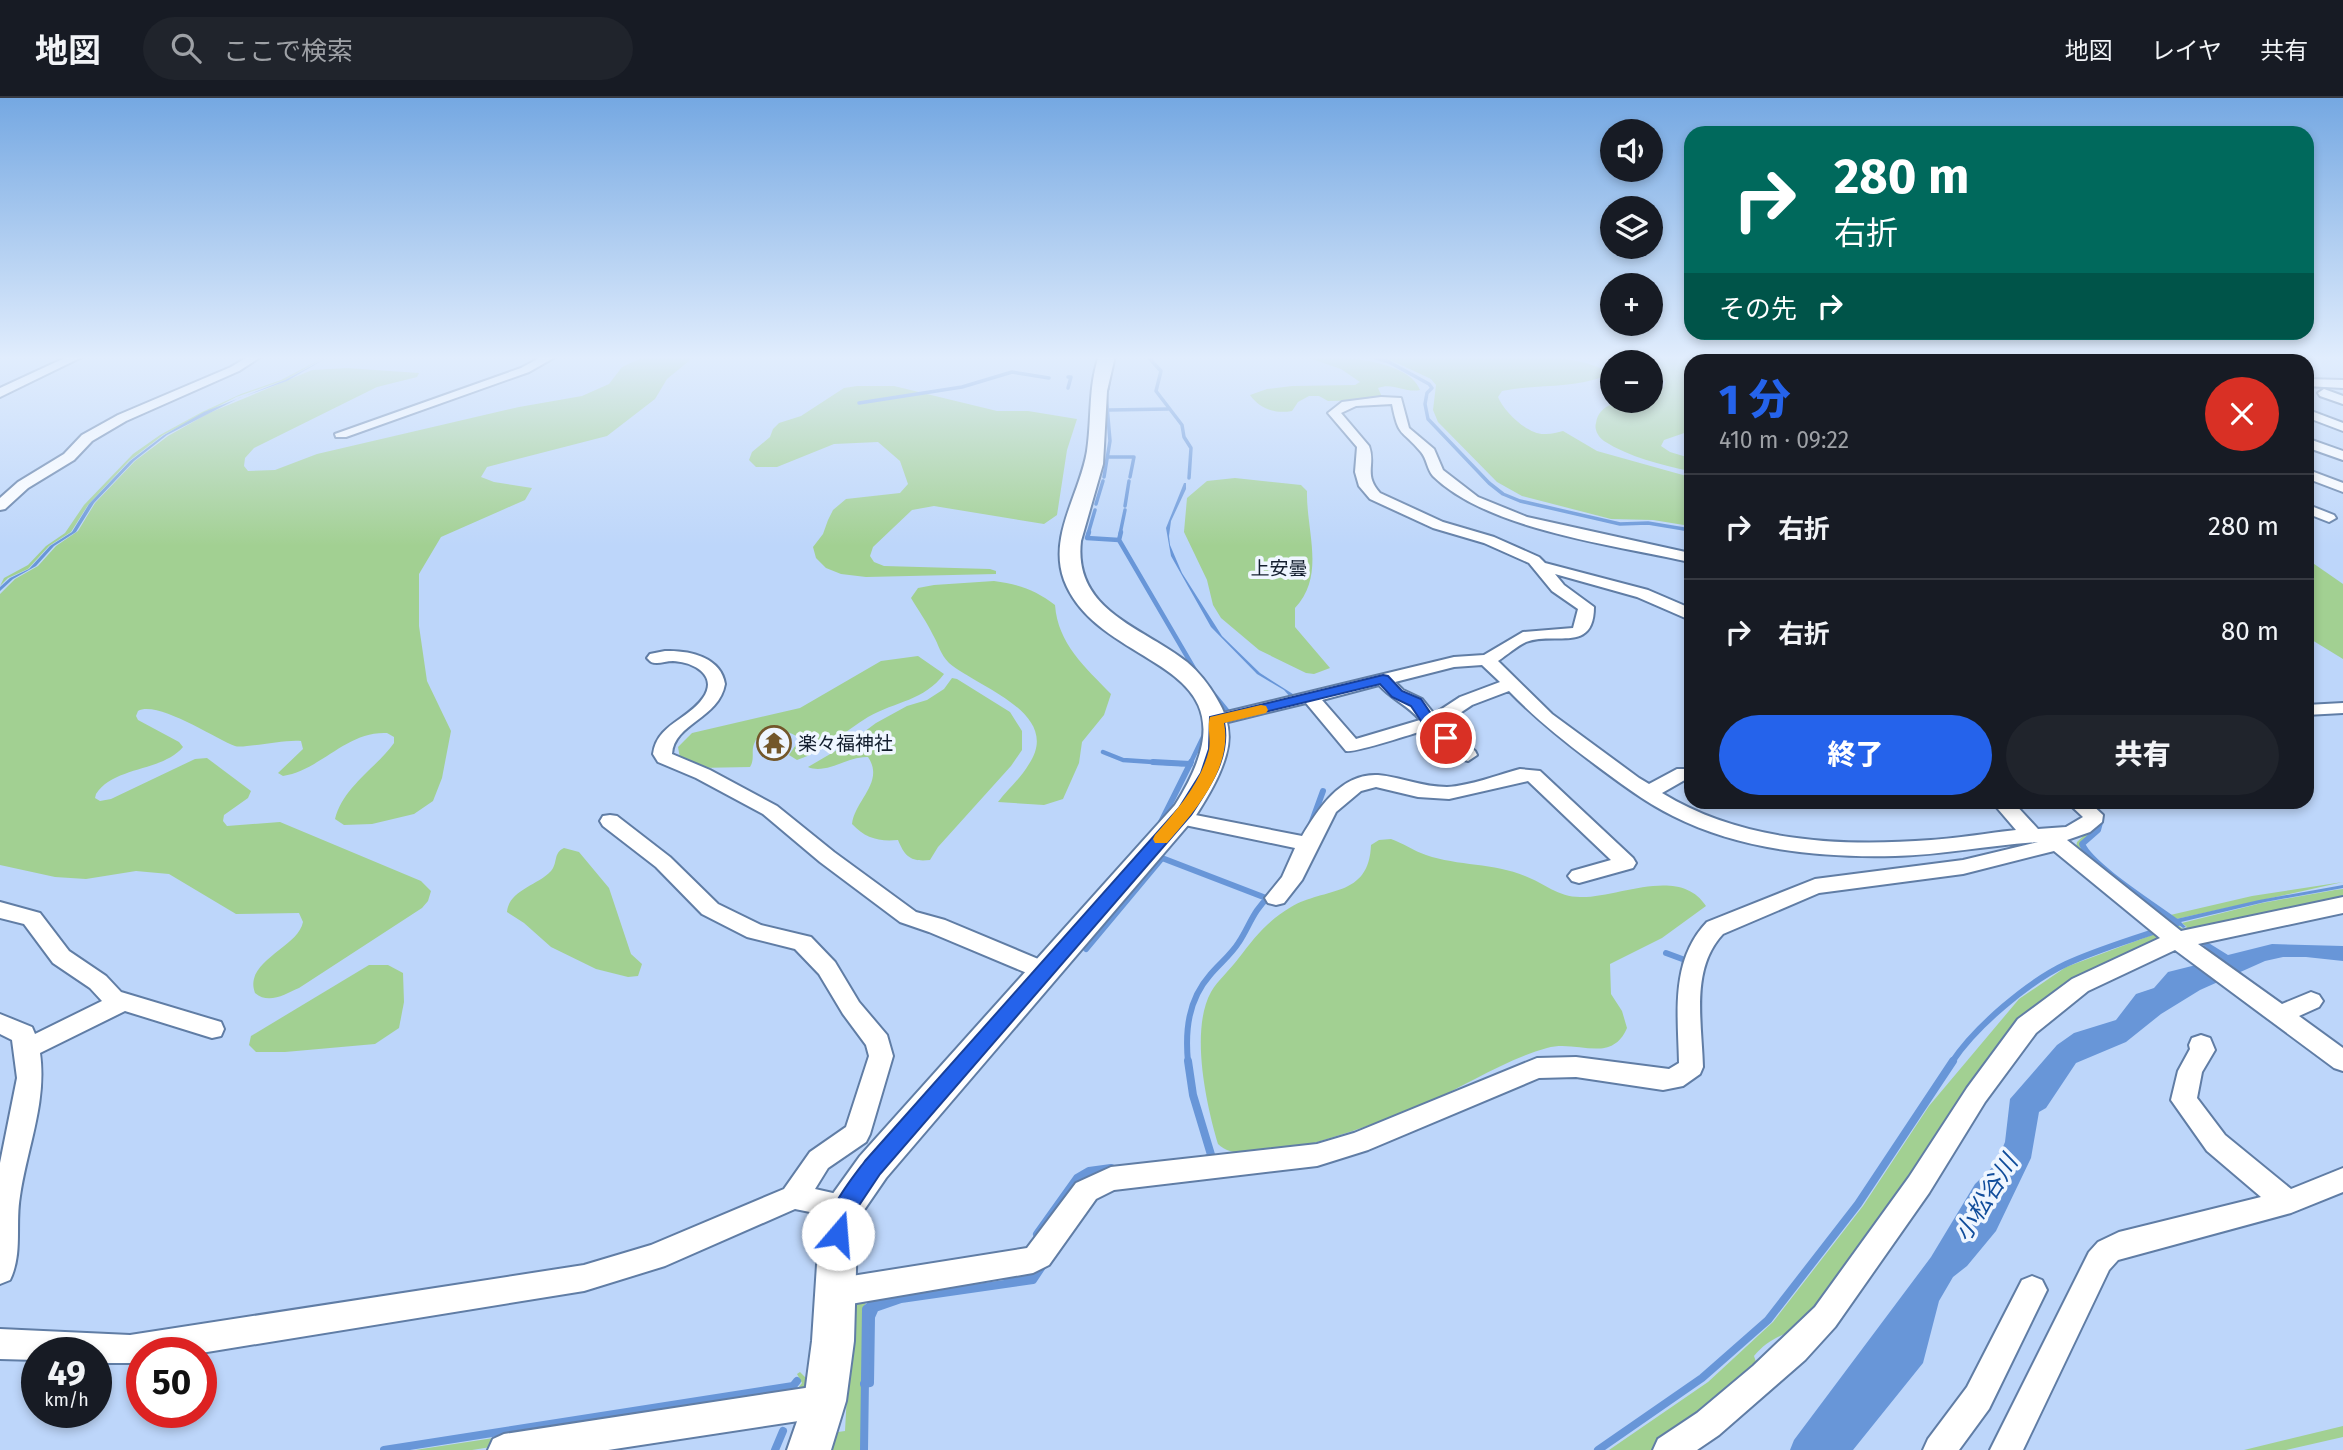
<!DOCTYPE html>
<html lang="ja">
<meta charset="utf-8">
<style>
body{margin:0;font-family:"Fira Sans","Noto Sans JP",sans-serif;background:#20242c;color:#f1f3f6;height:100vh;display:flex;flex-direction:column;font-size:26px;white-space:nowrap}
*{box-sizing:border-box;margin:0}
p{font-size:23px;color:#9ea1a6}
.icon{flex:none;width:38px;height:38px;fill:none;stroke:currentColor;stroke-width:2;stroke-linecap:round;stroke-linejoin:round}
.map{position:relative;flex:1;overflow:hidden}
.side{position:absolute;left:1684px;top:256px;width:630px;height:455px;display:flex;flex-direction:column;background:#171b24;border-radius:21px;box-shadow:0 4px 10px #0003}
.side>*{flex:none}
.guide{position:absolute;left:1684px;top:28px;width:630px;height:214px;border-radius:21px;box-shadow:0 4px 10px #0003;background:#00695c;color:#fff;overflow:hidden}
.buttons{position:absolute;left:1600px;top:21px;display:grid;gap:14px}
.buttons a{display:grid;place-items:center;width:63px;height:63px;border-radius:50%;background:#171b24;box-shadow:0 4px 10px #0003;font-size:35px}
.speed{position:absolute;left:21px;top:1239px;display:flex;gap:14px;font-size:35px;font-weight:700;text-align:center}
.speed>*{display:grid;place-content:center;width:91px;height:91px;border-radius:50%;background:#171b24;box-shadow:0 4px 10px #0003;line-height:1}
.speed small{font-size:18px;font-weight:400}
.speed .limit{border:10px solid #d22;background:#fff;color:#111}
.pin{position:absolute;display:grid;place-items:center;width:60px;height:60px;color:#fff;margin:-30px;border:4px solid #fff;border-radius:50%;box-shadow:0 2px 7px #0007}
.me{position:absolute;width:77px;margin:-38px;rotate:18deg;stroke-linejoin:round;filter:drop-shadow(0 0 5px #0008)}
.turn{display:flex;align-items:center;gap:24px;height:147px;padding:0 35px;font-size:32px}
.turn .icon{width:91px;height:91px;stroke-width:2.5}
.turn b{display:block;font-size:49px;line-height:60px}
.then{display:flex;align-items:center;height:66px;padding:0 35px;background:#0003;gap:14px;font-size:26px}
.round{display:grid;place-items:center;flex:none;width:74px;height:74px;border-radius:37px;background:#20242c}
.headline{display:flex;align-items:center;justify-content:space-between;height:119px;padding:0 35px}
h1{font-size:42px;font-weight:800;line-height:52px;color:#2563eb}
.primary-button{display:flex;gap:14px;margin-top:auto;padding:14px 35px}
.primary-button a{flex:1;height:80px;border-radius:42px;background:#2563eb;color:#fff;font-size:28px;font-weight:800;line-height:80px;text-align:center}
.primary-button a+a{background:#20242c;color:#f1f3f6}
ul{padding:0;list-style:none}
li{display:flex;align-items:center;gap:21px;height:105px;padding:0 35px;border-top:2px solid #363941}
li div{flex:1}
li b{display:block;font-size:26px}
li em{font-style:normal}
header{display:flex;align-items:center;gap:42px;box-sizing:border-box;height:98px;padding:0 35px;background:#171b24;border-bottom:2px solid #363941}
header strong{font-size:33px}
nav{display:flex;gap:38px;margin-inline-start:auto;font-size:24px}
.search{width:490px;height:63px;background:#20242c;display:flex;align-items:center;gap:18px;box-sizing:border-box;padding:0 24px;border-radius:38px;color:#9ea1a6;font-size:26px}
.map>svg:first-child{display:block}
.green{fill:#a2d092}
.water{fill:#6896d8}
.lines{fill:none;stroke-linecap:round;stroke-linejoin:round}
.stream-far3{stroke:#6896d8;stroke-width:3.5}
.stream-far2{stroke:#6896d8;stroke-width:4.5}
.stream-far1{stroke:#6896d8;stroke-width:6}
.stream{stroke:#6896d8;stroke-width:8}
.minor-casing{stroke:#607da5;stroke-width:4}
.secondary-casing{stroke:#607da5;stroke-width:4}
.minor{fill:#fff;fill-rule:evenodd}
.secondary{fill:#fff;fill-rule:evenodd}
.route{fill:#2563eb;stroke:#184099;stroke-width:2}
.slow{fill:#f59e0b}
.labels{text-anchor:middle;stroke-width:7;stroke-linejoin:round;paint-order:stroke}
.far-quarter-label{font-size:19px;fill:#131e2e;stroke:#eff6ff}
.poi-label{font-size:19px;fill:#131e2e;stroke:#eff6ff;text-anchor:start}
.near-water-label{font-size:24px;font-style:italic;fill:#114d9b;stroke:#eff6ff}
</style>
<header>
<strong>地図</strong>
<div class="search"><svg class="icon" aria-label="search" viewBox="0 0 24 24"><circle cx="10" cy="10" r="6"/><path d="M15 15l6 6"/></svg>ここで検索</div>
<nav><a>地図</a><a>レイヤ</a><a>共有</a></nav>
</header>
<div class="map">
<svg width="2343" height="1352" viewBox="0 0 2343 1352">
<rect width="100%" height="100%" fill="#bdd6fa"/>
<g class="green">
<polygon points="327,258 285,282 236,299 163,337 129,363 88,407 71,434 49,448 28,471 8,480 0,488 4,480 28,467 46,448 65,435 84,407 107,383 133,356 160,337 202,314 241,296 281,282"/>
<path d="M646,258H695L667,281L655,301L607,338L487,369L481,379L494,384L532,390L525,402L441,439L419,476V528L427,583L451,633L442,680L433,703L414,716L372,726L344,727L335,721C343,689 376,670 394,645V639L387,635C346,633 321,672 283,678L278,675L303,651L301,643C284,641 243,651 235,648C214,640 157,602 138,613L136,618L138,622L179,644L183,649C162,674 114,668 96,696L95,700L100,703L111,701L195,661L207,660L251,693L248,700L224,717L223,723L227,728L280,724L421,783L431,793L428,803L422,810L299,890C285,896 269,907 255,895C243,863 298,850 303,824L299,815L236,816L169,776L136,773L86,781L55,779L0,767V496L15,481L38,468L56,448L78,433L95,405L135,363L168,338L209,315L312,272L347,270L419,275L417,279L377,289L254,350L245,360L244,368L248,373L275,372L317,356L519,309L582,298L609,286L622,269Z"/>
<path d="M1303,258C1333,258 1408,260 1420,292C1405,295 1393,284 1378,290L1382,299L1378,302L1328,303L1319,298H1309L1298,304L1292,313C1275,316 1260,311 1250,297L1267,291L1292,288L1355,287L1360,284L1341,271Z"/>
<path d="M1382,258C1430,258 1569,249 1605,273V278C1573,291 1535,286 1502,293L1498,299C1504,314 1529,338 1546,336C1552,336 1558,334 1563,333L1597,353L1690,379V428L1653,422L1611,421L1522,398L1497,384L1438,324L1433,312L1436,287L1431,281Z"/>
<path d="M1654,258H1772L1781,262H1690V333L1664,342L1661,348L1670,354L1690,360V373C1661,367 1629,359 1604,343C1598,339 1594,331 1596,325C1600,300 1631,303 1650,303V295L1663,290L1666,283L1650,279L1649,264L1657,262Z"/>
<polygon points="1836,258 1963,258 1964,260 1952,262 1855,262"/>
<polygon points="857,288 894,288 997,313 1028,313 1077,321 1067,352 1057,417 1044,426 934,408 912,412 873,449 870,458 874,464 884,468 990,471 996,473 996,476 866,479 841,476 826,470 816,460 813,449 823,436 828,422 833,412 846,401 900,395 908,386 900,363 878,344 834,346 777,369 756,369 749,362 752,354 770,339 773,331 779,325 801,318 844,290"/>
<path d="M1235,380L1301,387L1307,393C1306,433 1326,477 1295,510V529L1330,570L1314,576L1306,575L1259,552L1221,520L1213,507L1207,482L1184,434L1187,400L1207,383Z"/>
<polygon points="2307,461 2343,486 2343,561 2307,539"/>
<path d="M994,483C1018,486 1036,492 1055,507C1058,546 1085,569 1111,596L1104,617L1082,644L1079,665L1063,701L1044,707L998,704C1008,691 1021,680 1029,666C1063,615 977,589 949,565C940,556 939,547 933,537C927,524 918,512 911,500L918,490L934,487Z"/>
<path d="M918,558L944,576C924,603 896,603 868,619C844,634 824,653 797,662L789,657L800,641C789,630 760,627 754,646C751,654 755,661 750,669L697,670L680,660L678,649L692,635L800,610L881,563Z"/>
<path d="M952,580L957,581L1010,614L1022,633V652L1011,668L938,749L930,762C911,764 905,759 898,742C879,744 865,740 852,726C855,702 885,684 868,659C848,658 826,677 808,669L849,645L876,625L907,608L927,602L944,591Z"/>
<polygon points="2082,704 2099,721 2096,731 2080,745 2080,749 2105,772 2166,818 2252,798 2343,784 2172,822 2183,831 2187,829 2182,825 2262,805 2335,792 2343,791 2343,803 2184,837 2076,750 2077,744 2095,727 2090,710"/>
<path d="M1391,741C1403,745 1414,753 1426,757C1458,768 1494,765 1525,778C1544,785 1558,799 1580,799C1618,800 1680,767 1706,808L1662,840L1610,866L1611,896L1622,913L1627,930C1611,967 1577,941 1547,950C1504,962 1466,988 1426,1005C1388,1021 1247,1078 1218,1046C1206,1006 1190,932 1211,894C1218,882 1230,872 1238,861C1255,839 1266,824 1291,809C1325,789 1369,800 1371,747L1379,742Z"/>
<path d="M564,750L579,754L609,790L631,856L642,866L638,878L628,879L596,871L551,849L524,825L507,814C509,792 537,788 551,773C558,765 553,755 564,750Z"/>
<path d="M2160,834L2163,842L2040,911L1804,1229C1783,1236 1768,1241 1754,1258L1757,1267L1659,1352H1609L1708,1284L1773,1224L1863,1108L1929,1008L2019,901L2066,869Z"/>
<polygon points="369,867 388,867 403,875 404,904 399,930 375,946 285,954 256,954 249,947 251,938"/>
<polygon points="867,1202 864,1209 861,1352 832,1352 838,1334 845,1333 852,1205"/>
<polygon points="800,1274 807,1281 802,1299 472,1352 415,1352 795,1294 802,1285 797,1276"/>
<polygon points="2343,1328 2343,1339 2286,1352 2244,1352"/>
</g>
<g class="water">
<polygon points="330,258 287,283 239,300 167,337 134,363 94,405 76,434 54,448 36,468 13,481 0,493 0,489 10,480 29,471 50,448 72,434 89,406 130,363 164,337 204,314 285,282"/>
<polygon points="1184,385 1186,385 1186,391 1171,423 1169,438 1170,447 1182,475 1222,538 1260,575 1296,598 1291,600 1284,592 1257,576 1211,529 1171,458 1166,430"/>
<polygon points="2343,787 2343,790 2265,804 2181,824 2186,829 2183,830 2172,822 2259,802"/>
<polygon points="2207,844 2228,857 2272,846 2343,848 2343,863 2306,859 2283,859 2265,863 2200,892 2161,916 2126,944 2076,965 2046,1010 2039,1014 2031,1060 1996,1133 1967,1168 1953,1179 1939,1203 1923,1265 1853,1352 1790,1352 1794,1342 1931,1159 1975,1086 1996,1066 2005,1044 2010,1001 2057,947 2074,935 2116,922 2136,896 2154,890 2168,874 2220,861 2202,846"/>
</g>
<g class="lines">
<g class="stream-far3">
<polyline points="1147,258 1161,273 1156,293 1182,327 1184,339 1191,350 1189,380"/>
<polyline points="1370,258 1389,264 1429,286 1432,290 1427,295 1425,306 1428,321 1489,385 1503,396 1520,403 1620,426 1648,425 1690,432"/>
<polyline points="1833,258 1851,262"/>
<polyline points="1068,279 1071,279 1068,290"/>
<polyline points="1108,291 1110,278"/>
<polyline points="859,305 962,289 1012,274 1049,280"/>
<polyline points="1109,312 1168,311"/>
<polyline points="1109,359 1134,359 1130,379"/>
<polyline points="1104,379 1110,343 1106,296"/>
<polyline points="1096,406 1103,383"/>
<polyline points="1125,408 1129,383"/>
<polyline points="1088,436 1095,412"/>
<polyline points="1120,436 1125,412"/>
</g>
<g class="stream-far2">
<polyline points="1089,434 1087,440 1119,442"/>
<polyline points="1121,434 1119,442 1199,579"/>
<polyline points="1212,594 1229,615"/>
<polyline points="1103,654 1123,662 1182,666"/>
<polyline points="1190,666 1203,639"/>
</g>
<g class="stream-far1">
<polyline points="1153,664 1190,666"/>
<path d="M2101,721L2098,732L2082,746C2091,768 2157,809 2178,825"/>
<polyline points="1161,724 1191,664"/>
<polyline points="1311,726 1323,693"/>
<polyline points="1086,851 1162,760 1266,800"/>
<polyline points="1666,855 1685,862 1684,870"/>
<path d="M1188,964C1185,933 1188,902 1210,877C1219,866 1231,857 1239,844C1249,829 1254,811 1269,799"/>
<path d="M1952,964C1975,929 2028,884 2066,866C2094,853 2124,844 2153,834"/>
</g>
<g class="stream">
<polyline points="1188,963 1193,997 1212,1060 1208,1060"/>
<polyline points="816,1127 818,1159"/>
<polyline points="1037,1136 1077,1080 1089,1073 1111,1070"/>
<polyline points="1007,1179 1029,1176"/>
<polyline points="864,1286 870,1285 871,1219 875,1210 901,1201 1033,1182 1043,1167"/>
<polyline points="384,1352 793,1288 797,1283"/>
<polyline points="775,1352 783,1333"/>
<polyline points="864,1352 866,1211 878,1202 891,1199"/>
<polyline points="1598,1352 1702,1280 1768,1222 1858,1106 1953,963"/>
</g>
<g class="minor-casing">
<g id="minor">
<polygon points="69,258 84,258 0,299 0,290"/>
<polygon points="249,258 262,258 239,273 126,323 92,343 74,362 28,390 5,411 0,412 0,400 18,384 64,356 82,337 118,317 231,269"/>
<polygon points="543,258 557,258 529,274 346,339 336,339 335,336 521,270"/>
<polygon points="1597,258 1609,258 1616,264 1612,264 1612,269"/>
<polygon points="1772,258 1788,258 1793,262 1778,262"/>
<polygon points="2006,258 2024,258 2030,262 2014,262"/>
<polygon points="2077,258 2093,258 2099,262 2084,262"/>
<polygon points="2306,281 2343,282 2343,290 2306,288"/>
<polygon points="2324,291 2343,298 2343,306 2320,298 2318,295"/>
<path d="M1381,299L1401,300L1409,330L1434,351L1443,372L1478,399L1527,419L1690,455V464C1615,447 1488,432 1433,378C1427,371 1427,361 1421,354C1401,330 1399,341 1392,306L1356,308L1341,315L1369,348C1376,367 1363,376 1380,395L1443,424L1494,439L1539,459L1545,465L1648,492L1690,510V522L1637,499L1555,476L1564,487L1594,509C1594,556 1554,533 1526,544C1517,548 1507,557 1498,563L1552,616L1639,680L1649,686L1677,671H1690V679L1662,695C1742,744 1840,749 1931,742C1960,740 1988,735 2016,732L1992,704H2013L2038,731L2066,729L2083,719L2067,704H2089L2103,717L2102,724L2090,734L2067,742L2181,833L2343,799V815L2198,846L2282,906L2311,894L2319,897L2323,903L2319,909L2299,918L2343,950V973L2334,970L2175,852L2088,893L2036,935L1985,1004L1929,1095L1835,1229L1805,1262L1719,1337L1697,1352H1653L1658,1341L1697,1315L1753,1268L1815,1209L1909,1079L1967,990L2018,921L2072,881L2160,840L2054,753L1963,776L1819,795L1723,836C1690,871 1702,925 1703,969L1700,976L1683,988L1663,992L1576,979L1539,980L1368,1052L1317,1068L1114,1092L1096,1101L1049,1167L1033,1175L833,1209L823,1205L818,1195L823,1185L833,1181L1027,1150L1076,1085L1111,1069L1317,1046L1354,1035L1537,960L1576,959L1669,971L1679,965C1678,915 1670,863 1707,824L1815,781L1963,762L2038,744C1990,747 1943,757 1895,758C1820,760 1740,752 1673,718C1643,703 1616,682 1589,662C1560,640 1534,619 1509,593L1472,607L1442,627L1475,653L1477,657L1468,663L1461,661L1426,632C1411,636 1356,655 1346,653L1306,605L1216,627L1210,626L1207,622L1210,618L1454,559L1484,557L1523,534L1573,530L1578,511L1552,493L1529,465L1484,445L1433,430L1370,401L1359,388L1355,374L1357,349L1328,315L1342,304ZM1482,567L1500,584L1460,599L1434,616L1422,601L1403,592L1395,584L1454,569ZM1379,587C1392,602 1408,607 1420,622L1356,641L1322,602Z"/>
<polygon points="2306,311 2343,325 2343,333 2306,319"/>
<polygon points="2306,340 2343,353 2343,362 2306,349"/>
<polygon points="2306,371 2343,385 2343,394 2306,380"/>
<polygon points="2306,406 2334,417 2336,420 2329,424 2306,415"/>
<path d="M665,553C689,552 721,559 725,586C719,621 674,625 672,656L710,672L777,708L834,754L916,814L945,822L1055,868L1059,874L1055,880L1047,882L1039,880L929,834L900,824L820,764L763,716L696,680L658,664L653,656C657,626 688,622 703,600C719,577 693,564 673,563C667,563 662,565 657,565C651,565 651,564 647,560L650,556Z"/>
<polygon points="2343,605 2343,615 2306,617 2306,607"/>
<path d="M1520,671L1540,673L1633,760L1636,765L1633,770L1579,785L1572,783L1568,778L1572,773L1611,762L1528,683L1449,701L1418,699L1376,689L1361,693L1336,714L1302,782L1284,805L1276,807L1268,805L1265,800L1282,779L1295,750L1180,726L1173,725L1170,720L1173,715L1180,714L1302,738C1318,711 1341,675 1378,677C1401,679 1422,689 1447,689C1470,688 1497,677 1520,671Z"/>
<polygon points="610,717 617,718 670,759 718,806 761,827 811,839 835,864 859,904 887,937 893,958 870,1036 866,1044 828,1070 815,1091 855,1100 859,1109 855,1118 845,1121 795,1111 665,1168 584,1193 201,1255 142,1255 142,1265 96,1265 96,1255 37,1255 37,1262 0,1261 0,1231 130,1237 584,1167 651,1147 784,1091 810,1054 846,1029 869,958 866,947 843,916 819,876 795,851 747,839 702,816 656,769 603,728 600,723 603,718"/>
<path d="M0,804L40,815L69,853L106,878L121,894L221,924L224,931L221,938L212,940L125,913L40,955C47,1004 27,1050 20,1098C15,1127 23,1155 10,1182L0,1186V1065L17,980L12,942L0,936V916L32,929L35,936L102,903L90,890L53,865L24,826L0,820Z"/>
<polygon points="2201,937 2210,940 2215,952 2202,974 2197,1000 2225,1037 2291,1091 2343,1070 2343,1094 2291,1115 2118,1162 2109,1172 2023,1352 1990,1352 2089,1154 2098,1144 2119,1134 2261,1099 2207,1053 2171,1002 2178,973 2190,951 2189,947 2192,940"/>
<polygon points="2032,1178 2042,1182 2047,1192 1989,1311 1959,1352 1923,1352 1928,1341 1967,1289 2022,1182"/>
<polygon points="825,1287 836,1292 841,1303 836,1314 825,1319 608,1352 488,1352 493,1341 504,1336"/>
</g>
</g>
<g class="secondary-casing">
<path id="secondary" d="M1099,258H1115L1107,293L1103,366L1081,443C1073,513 1143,529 1187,564C1199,574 1209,587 1217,601C1228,619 1232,637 1226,657C1220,679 1207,700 1195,719L886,1080L862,1115L857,1136L854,1243L846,1303L831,1352H787L804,1303L812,1243L819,1136L832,1097L860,1058L1175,707C1270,557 1100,577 1064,482C1048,438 1080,396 1087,353C1092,321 1088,289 1099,258Z"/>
</g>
<use href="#minor" class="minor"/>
<use href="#secondary" class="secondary"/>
</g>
<linearGradient id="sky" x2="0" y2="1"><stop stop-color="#75a8e2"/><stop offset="0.58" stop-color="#e1edfd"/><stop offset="1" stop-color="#e1edfd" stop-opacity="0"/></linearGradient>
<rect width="2343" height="448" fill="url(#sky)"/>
<path class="route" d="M1383,577L1388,578L1402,593L1421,601L1436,623L1454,640L1452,643H1441L1425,629L1411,608L1392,599L1380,586L1224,624C1231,660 1209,689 1191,717L880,1076L856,1112L846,1143L838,1146L830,1143C819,1119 851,1082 865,1063L1179,710L1201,675L1209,651L1210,619Z"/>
<path class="slow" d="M1261,607L1266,608L1268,612L1266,615L1224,625C1233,670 1195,713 1167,745H1155L1153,741L1155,737C1177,712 1201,685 1209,652C1211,641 1207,628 1210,619Z"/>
<defs>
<g id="temple-ring" transform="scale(1.75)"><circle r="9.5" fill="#eff6ff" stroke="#73572a" stroke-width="1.5"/><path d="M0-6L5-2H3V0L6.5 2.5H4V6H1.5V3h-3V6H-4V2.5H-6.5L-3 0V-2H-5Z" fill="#73572a"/></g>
</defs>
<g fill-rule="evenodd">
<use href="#temple-ring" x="774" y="645"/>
</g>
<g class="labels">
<g class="far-quarter-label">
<text x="1279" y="477">上安曇</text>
</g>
<g class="poi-label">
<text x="798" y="652">楽々福神社</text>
</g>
<g class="near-water-label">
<text transform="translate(1986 1100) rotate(-58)" y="8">小松谷川</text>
</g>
</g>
</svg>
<div class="buttons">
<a><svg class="icon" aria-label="sound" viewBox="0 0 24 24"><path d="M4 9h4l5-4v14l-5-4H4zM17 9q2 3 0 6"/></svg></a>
<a><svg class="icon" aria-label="layers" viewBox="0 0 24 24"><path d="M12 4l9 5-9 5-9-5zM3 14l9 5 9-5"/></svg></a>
<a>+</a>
<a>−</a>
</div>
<div class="speed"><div>49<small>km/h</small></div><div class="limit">50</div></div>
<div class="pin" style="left:1446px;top:640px;background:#d93025"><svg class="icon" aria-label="arrive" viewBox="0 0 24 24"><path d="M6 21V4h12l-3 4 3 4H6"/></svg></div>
<svg class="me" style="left:838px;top:1136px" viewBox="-20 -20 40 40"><circle r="19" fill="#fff"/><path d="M0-13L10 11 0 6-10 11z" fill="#2563eb"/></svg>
<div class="guide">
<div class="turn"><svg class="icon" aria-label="right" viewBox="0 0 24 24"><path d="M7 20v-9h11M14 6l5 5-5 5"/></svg><div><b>280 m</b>右折</div></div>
<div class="then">その先<svg class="icon" aria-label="right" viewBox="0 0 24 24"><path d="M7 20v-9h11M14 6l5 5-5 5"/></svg></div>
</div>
<section class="side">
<div class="headline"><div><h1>1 分</h1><p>410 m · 09:22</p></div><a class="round" style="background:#d93025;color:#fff"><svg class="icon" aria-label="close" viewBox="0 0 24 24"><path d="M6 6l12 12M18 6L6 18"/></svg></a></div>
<ul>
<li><svg class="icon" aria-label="right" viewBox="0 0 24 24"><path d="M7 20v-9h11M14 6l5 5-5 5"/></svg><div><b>右折</b></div><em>280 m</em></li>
<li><svg class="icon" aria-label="right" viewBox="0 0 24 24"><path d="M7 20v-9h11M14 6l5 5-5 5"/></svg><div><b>右折</b></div><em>80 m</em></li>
</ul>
<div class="primary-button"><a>終了</a><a>共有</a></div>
</section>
</div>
